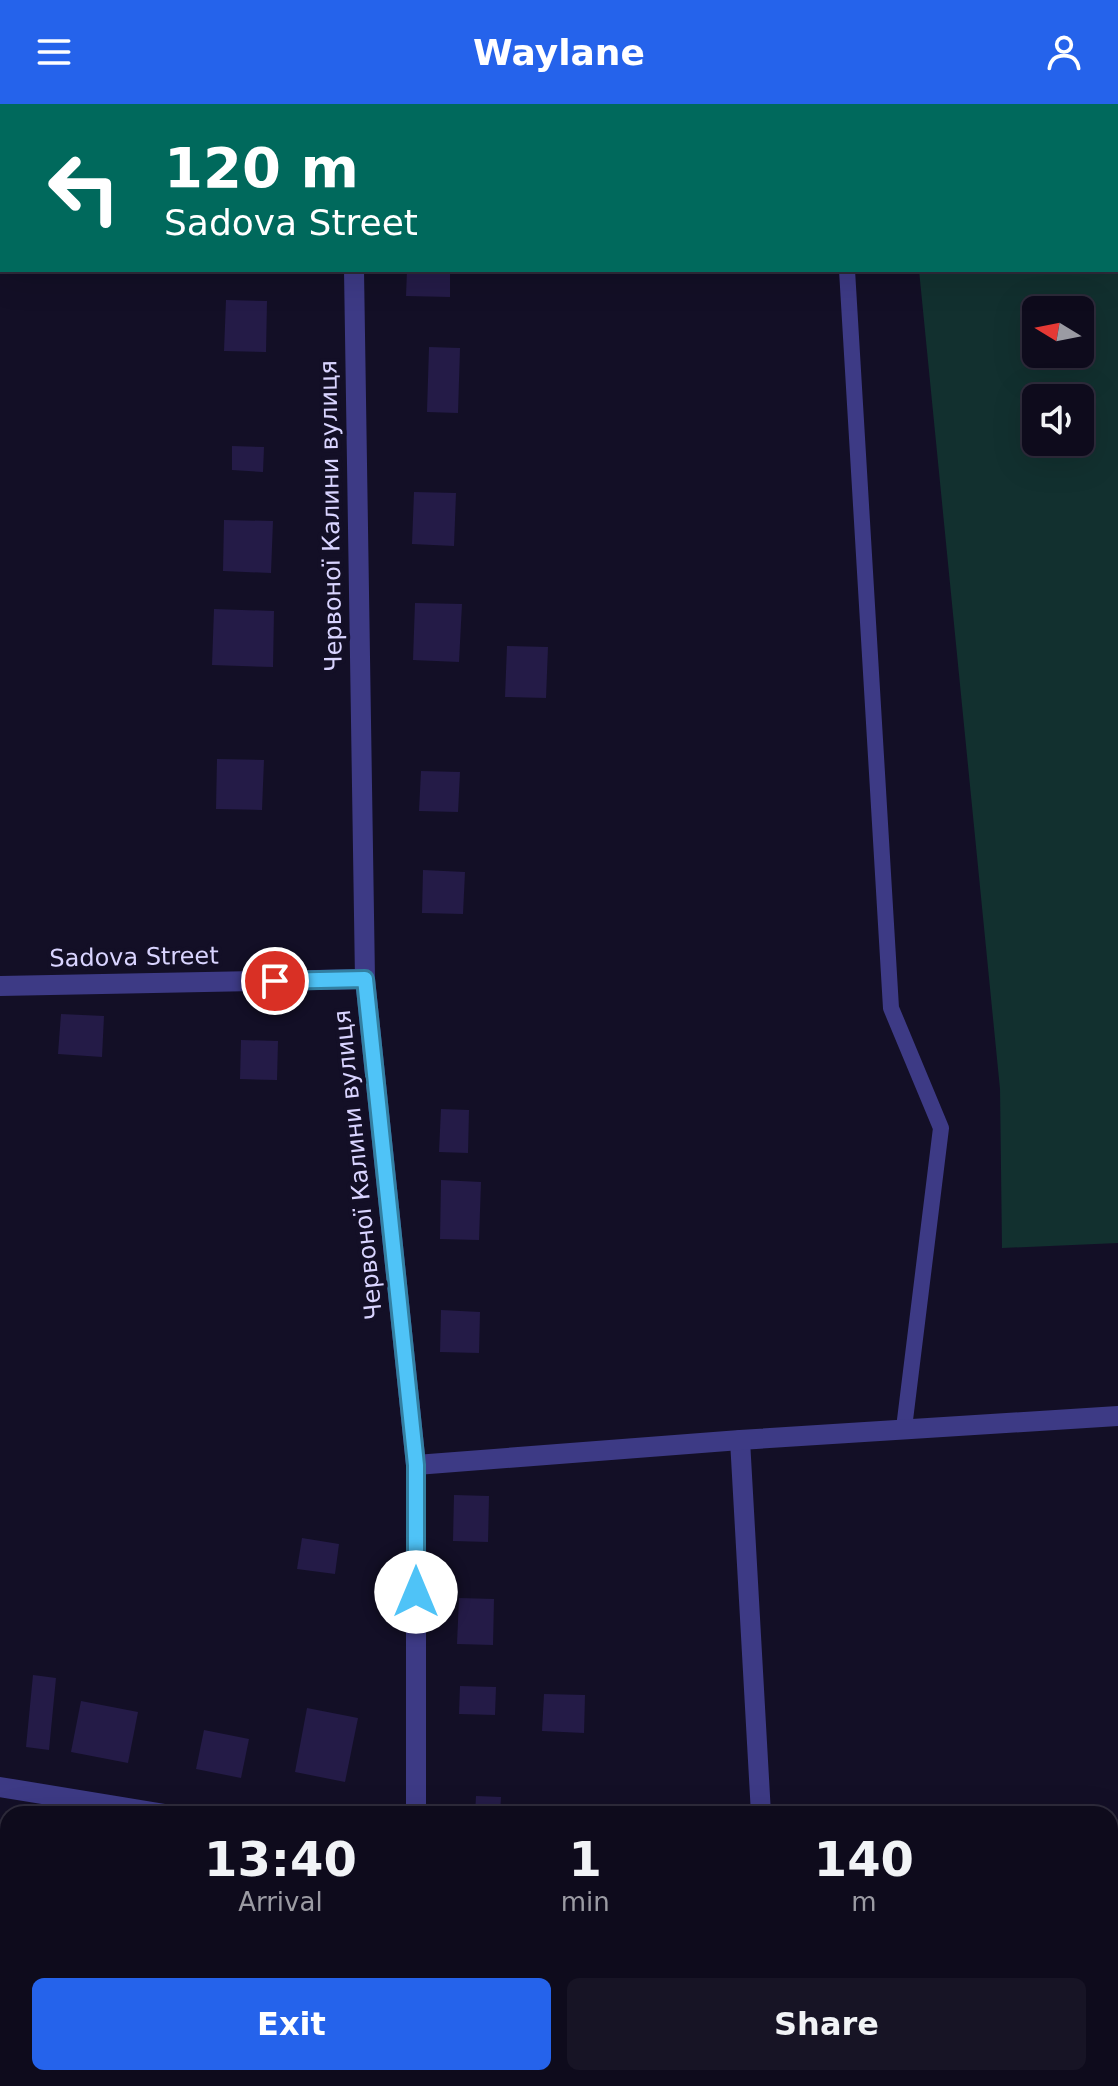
<!DOCTYPE html>
<meta charset="utf-8">
<style>
body{margin:0;font-family:"DejaVu Sans",sans-serif;background:#171425;color:#f1f3f6;height:100vh;display:flex;flex-direction:column;font-size:30px;white-space:nowrap}
*{box-sizing:border-box;margin:0}
p{font-size:26px;color:#9b9ba3}
.icon{flex:none;width:44px;height:44px;fill:none;stroke:currentColor;stroke-width:2;stroke-linecap:round;stroke-linejoin:round}
.map{position:relative;flex:1;overflow:hidden}
.details{position:absolute;left:0px;top:1702px;width:1118px;height:280px;display:flex;flex-direction:column;background:#0e0b1c;border-radius:24px 24px 0 0;box-shadow:0 8px 32px #0002,0 0 0 2px #2e2b3b}
.details>*{flex:none}
.guide{position:absolute;left:0px;top:0px;width:1118px;height:168px;box-shadow:0 8px 32px #0002,0 0 0 2px #2e2b3b;background:#00695c;color:#fff;overflow:hidden}
.needle{width:52px;rotate:280deg}
.tools{position:absolute;left:1022px;top:192px;display:grid;gap:16px}
.tools a{display:grid;place-items:center;width:72px;height:72px;border-radius:12px;background:#0e0b1c;box-shadow:0 8px 32px #0002,0 0 0 2px #2e2b3b;font-size:40px}
.pin{position:absolute;display:grid;place-items:center;width:68px;height:68px;color:#fff;margin:-34px;border:4px solid #fff;border-radius:50%;box-shadow:0 2px 8px #0007}
.me{position:absolute;width:88px;margin:-44px;rotate:0deg;stroke-linejoin:round;filter:drop-shadow(0 0 6px #0008)}
.turn{display:flex;align-items:center;gap:28px;height:168px;padding:0 32px;font-size:36px}
.turn .icon{width:104px;height:104px;stroke-width:2.5}
.turn b{display:block;font-size:56px;line-height:68px}
.eta{display:flex;justify-content:space-evenly;align-items:center;height:136px;text-align:center}
.eta b{font-size:48px;font-weight:800;line-height:56px}
.button{display:flex;gap:16px;margin-top:auto;padding:16px 32px}
.button a{flex:1;height:92px;border-radius:12px;background:#2563eb;color:#fff;font-size:32px;font-weight:800;line-height:92px;text-align:center}
.button a+a{background:#171425;color:#f1f3f6}
header{display:flex;justify-content:space-between;align-items:center;height:104px;padding:0 32px;background:#2563eb;color:#fff;font-size:36px;font-weight:800}
.map>svg:first-child{display:block}
.green{fill:#12302f;fill-rule:evenodd}
.building{fill:#241b47}
.lines{fill:none;stroke-linecap:round;stroke-linejoin:round}
.lane{stroke:#3d3a85;stroke-width:16}
.street{stroke:#3d3a85;stroke-width:20}
.route-casing{stroke:#337fa1;stroke-width:20}
.route{stroke:#4fc3f7;stroke-width:14}
.labels{text-anchor:middle;stroke-width:8;stroke-linejoin:round;paint-order:stroke}
.street-label{font-size:24px;fill:#d9d4ff;stroke:#130f26}
</style>
<header><svg class="icon" aria-label="menu" viewBox="0 0 24 24"><path d="M4 6h16M4 12h16M4 18h16"/></svg>Waylane<svg class="icon" aria-label="person" viewBox="0 0 24 24"><circle cx="12" cy="8" r="4"/><path d="M4 21q1-7 8-7t8 7"/></svg></header>
<div class="map">
<svg width="1118" height="1982" viewBox="0 0 1118 1982">
<rect width="100%" height="100%" fill="#130f26"/>
<path class="green" d="M902,0H1118V1139L1002,1144L1000,985L919,166H1116V2ZM1036,206H1080V250H1036ZM1036,294H1080V338H1036Z"/>
<g class="building">
<polygon points="407,166 450,166 450,193 406,192"/>
<polygon points="226,196 267,197 266,248 224,247"/>
<polygon points="429,243 460,244 458,309 427,308"/>
<polygon points="232,342 264,343 263,368 232,366"/>
<polygon points="414,388 456,389 454,442 412,440"/>
<polygon points="224,416 273,417 271,469 223,467"/>
<polygon points="415,499 462,500 459,558 413,556"/>
<polygon points="214,505 274,507 273,563 212,561"/>
<polygon points="507,542 548,543 546,594 505,593"/>
<polygon points="217,655 264,656 262,706 216,705"/>
<polygon points="421,667 460,668 458,708 419,707"/>
<polygon points="423,766 465,768 463,810 422,809"/>
<polygon points="61,910 104,912 102,953 58,950"/>
<polygon points="241,936 278,937 277,976 240,975"/>
<polygon points="441,1005 469,1006 468,1049 439,1048"/>
<polygon points="441,1076 481,1078 479,1136 440,1135"/>
<polygon points="441,1206 480,1208 479,1249 440,1248"/>
<polygon points="454,1391 489,1392 488,1438 453,1437"/>
<polygon points="302,1434 339,1440 335,1470 297,1465"/>
<polygon points="459,1494 494,1495 493,1541 457,1540"/>
<polygon points="33,1571 56,1574 49,1646 26,1643"/>
<polygon points="460,1582 496,1583 495,1611 459,1610"/>
<polygon points="544,1590 585,1591 584,1629 542,1627"/>
<polygon points="81,1597 138,1608 128,1659 71,1648"/>
<polygon points="307,1604 358,1614 345,1678 295,1668"/>
<polygon points="204,1626 249,1635 241,1674 196,1665"/>
<polygon points="476,1692 501,1693 500,1710 475,1710"/>
</g>
<g class="lines">
<g class="lane">
<polyline points="838,0 838,2"/>
<polyline points="847,166 891,904 941,1024 904,1324"/>
</g>
<g class="street">
<polyline points="354,0 354,2"/>
<polyline points="354,166 365,875 416,1361 416,1710"/>
<polyline points="0,882 365,875"/>
<polyline points="740,1336 761,1710"/>
<polyline points="416,1361 740,1336 1118,1312"/>
<polyline points="0,1683 165,1710"/>
<polyline points="416,1974 416,1982"/>
<polyline points="772,1974 772,1982"/>
</g>
</g>
<g class="lines">
<g class="route-casing">
<polyline id="route" points="275,877 365,875 416,1361 416,1488"/>
</g>
<use href="#route" class="route"/>
</g>
<g class="labels">
<g class="street-label">
<text transform="translate(331 412) rotate(-91)" y="8">Червоної Калини вулиця</text>
<text transform="translate(134 853) rotate(-1)" y="8">Sadova Street</text>
<text transform="translate(358 1061) rotate(-96)" y="8">Червоної Калини вулиця</text>
</g>
</g>
</svg>
<div class="tools">
<a><svg class="needle" viewBox="-14 -14 28 28"><path d="M0-13l5 13h-10z" fill="#e53935"/><path d="M0 13l5-13h-10z" fill="#9b9ba3"/></svg></a>
<a><svg class="icon" aria-label="sound" viewBox="0 0 24 24"><path d="M4 9h4l5-4v14l-5-4H4zM17 9q2 3 0 6"/></svg></a>
</div>
<div class="pin" style="left:275px;top:877px;background:#d93025"><svg class="icon" aria-label="arrive" viewBox="0 0 24 24"><path d="M6 21V4h12l-3 4 3 4H6"/></svg></div>
<svg class="me" style="left:416px;top:1488px" viewBox="-20 -20 40 40"><circle r="19" fill="#fff"/><path d="M0-13L10 11 0 6-10 11z" fill="#4fc3f7"/></svg>
<div class="guide">
<div class="turn"><svg class="icon" aria-label="left" viewBox="0 0 24 24"><path d="M17 20v-9H6M10 6l-5 5 5 5"/></svg><div><b>120 m</b>Sadova Street</div></div>
</div>
<section class="details">
<div class="eta">
<div><b>13:40</b><p>Arrival</p></div>
<div><b>1</b><p>min</p></div>
<div><b>140</b><p>m</p></div>
</div>
<div class="button"><a>Exit</a><a>Share</a></div>
</section>
</div>
